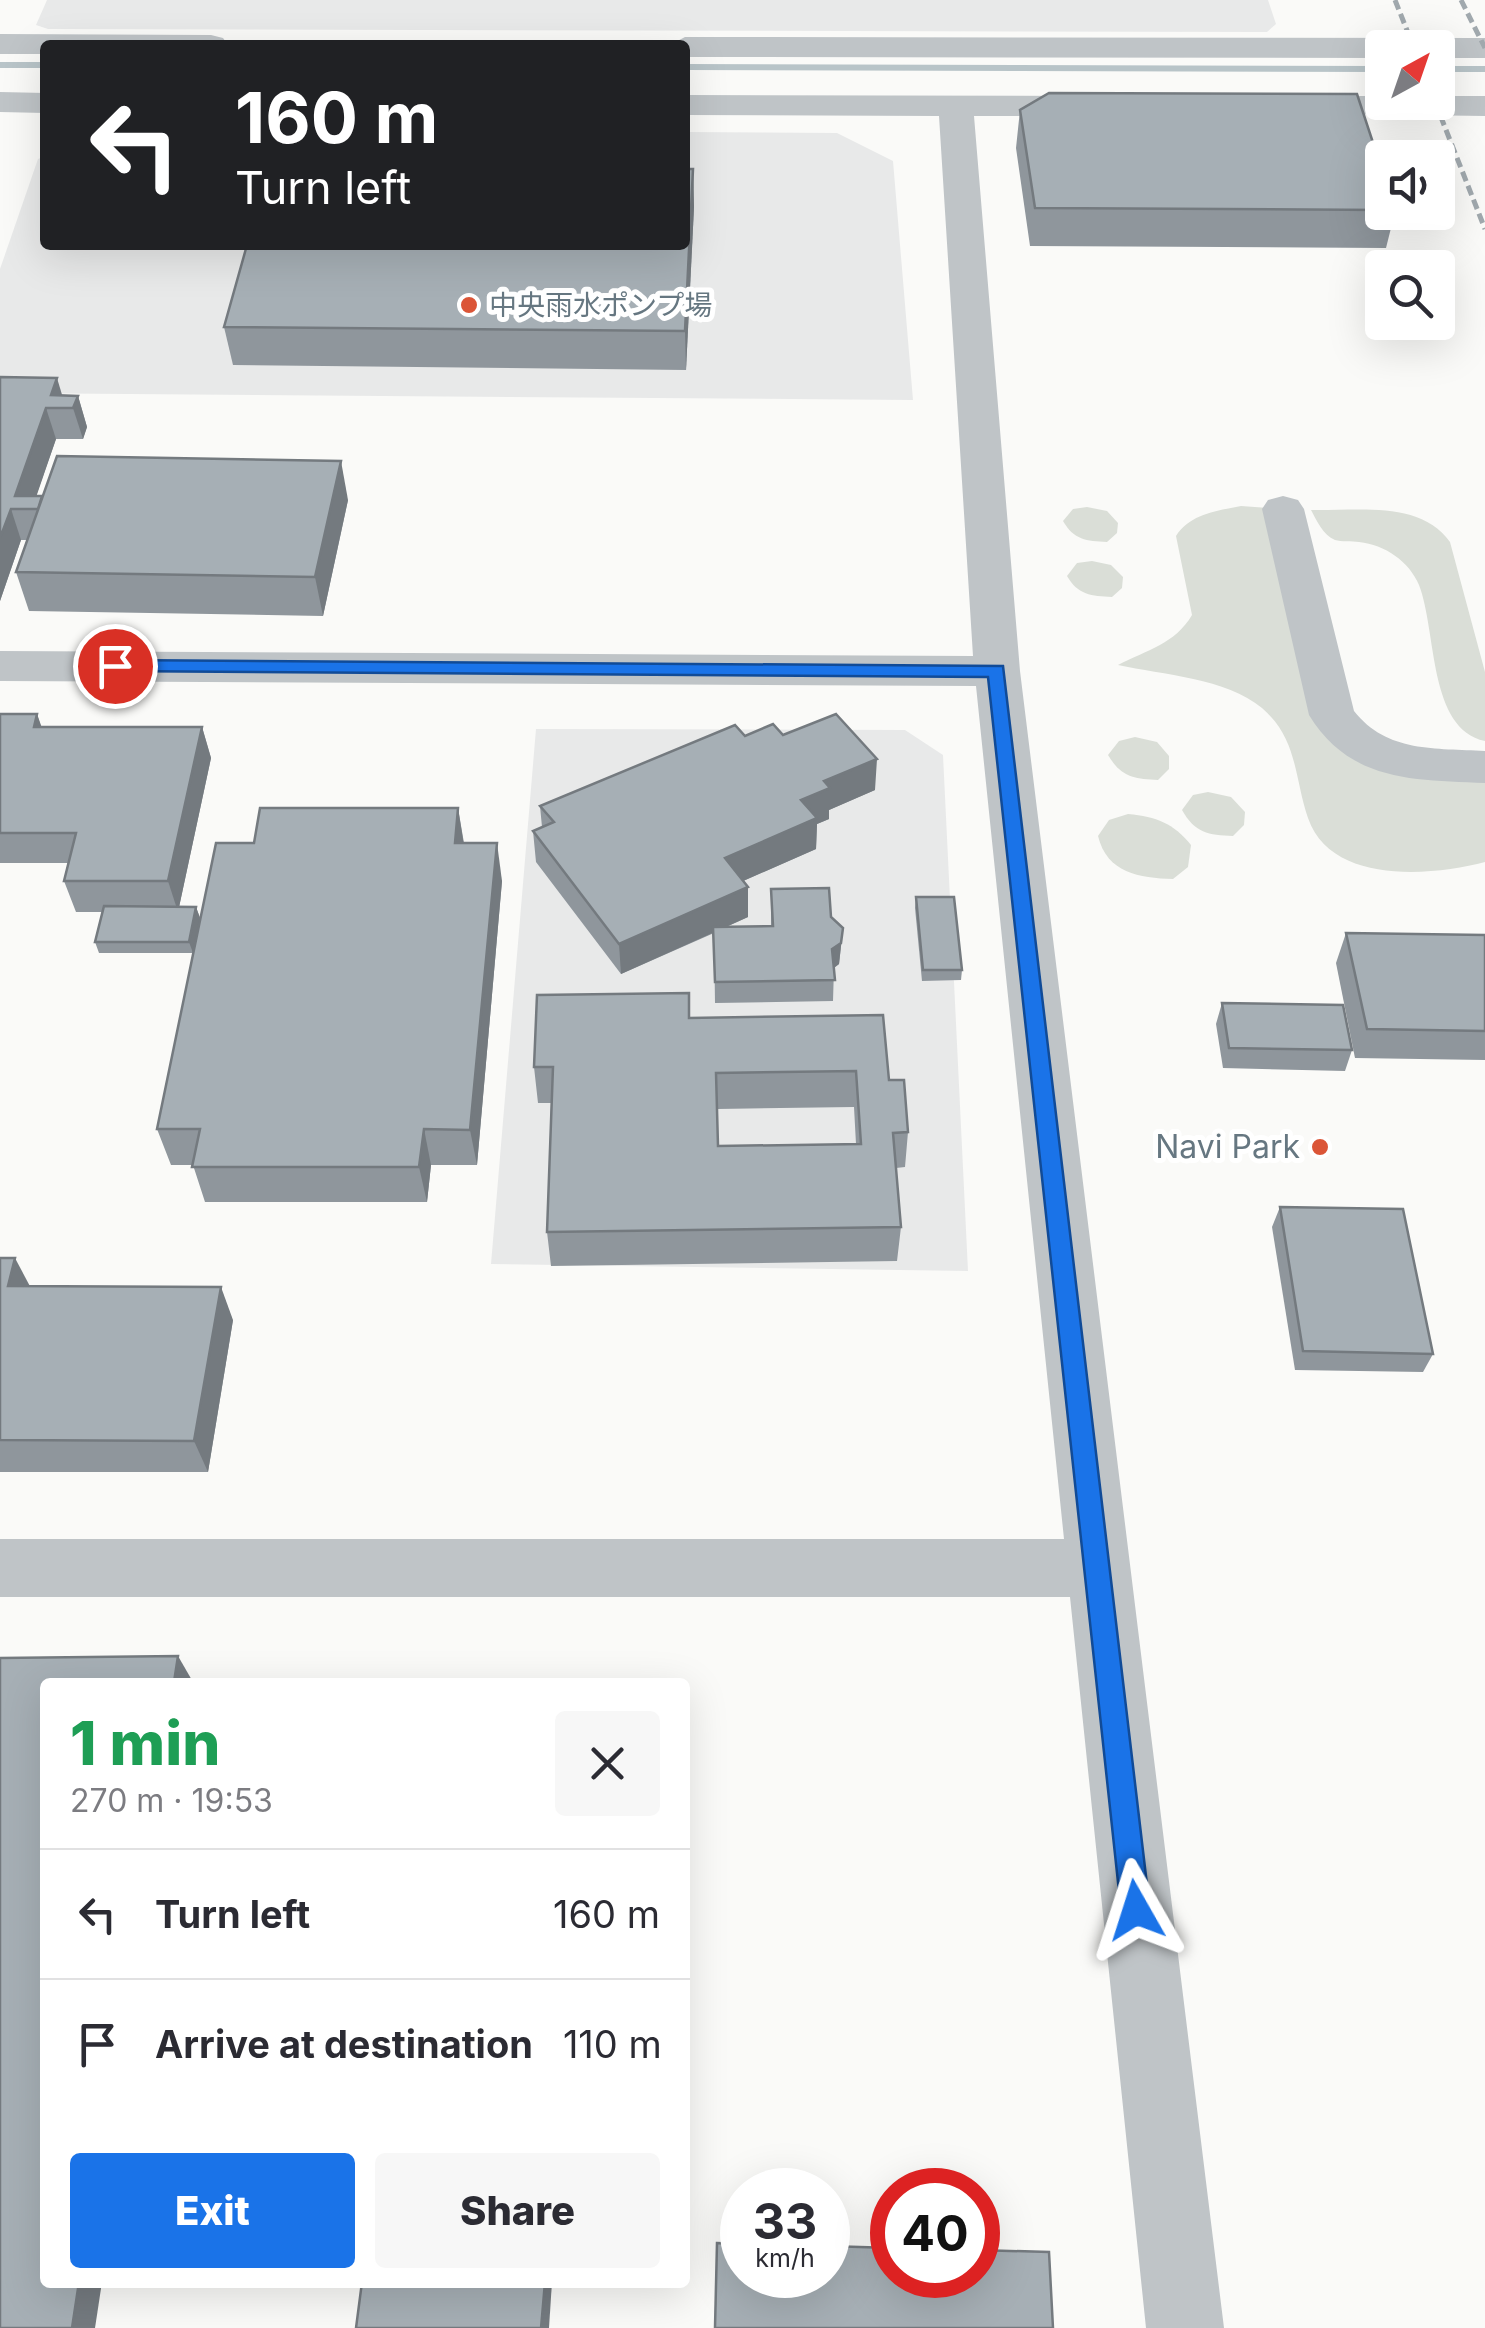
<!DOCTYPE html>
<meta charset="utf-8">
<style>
body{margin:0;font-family:Inter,"Noto Sans JP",sans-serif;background:#f7f7f7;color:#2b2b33;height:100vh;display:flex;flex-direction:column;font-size:38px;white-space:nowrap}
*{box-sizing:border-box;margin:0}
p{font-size:32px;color:#7c7c81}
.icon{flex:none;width:55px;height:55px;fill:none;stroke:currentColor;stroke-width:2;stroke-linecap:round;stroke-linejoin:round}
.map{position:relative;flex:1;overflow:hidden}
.details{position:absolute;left:40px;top:1678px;width:650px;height:610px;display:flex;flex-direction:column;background:#fff;border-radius:10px;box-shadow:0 10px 40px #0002}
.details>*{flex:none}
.top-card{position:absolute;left:40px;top:40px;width:650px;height:210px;border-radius:10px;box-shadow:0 10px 40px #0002;background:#202124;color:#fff;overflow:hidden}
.needle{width:65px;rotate:40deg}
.fabs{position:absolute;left:1365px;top:30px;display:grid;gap:20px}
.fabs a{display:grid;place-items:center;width:90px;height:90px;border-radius:10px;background:#fff;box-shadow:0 10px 40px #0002;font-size:50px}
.speed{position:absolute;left:720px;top:2168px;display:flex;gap:20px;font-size:50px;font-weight:700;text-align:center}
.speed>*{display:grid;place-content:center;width:130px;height:130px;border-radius:50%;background:#fff;box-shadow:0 10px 40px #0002;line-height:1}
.speed small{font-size:25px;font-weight:400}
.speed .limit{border:15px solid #d22;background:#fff;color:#111}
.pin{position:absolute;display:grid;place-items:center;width:85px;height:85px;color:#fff;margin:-42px;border:5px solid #fff;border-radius:50%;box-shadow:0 2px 10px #0007}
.me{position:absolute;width:110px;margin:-55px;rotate:354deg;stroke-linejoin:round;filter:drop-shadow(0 0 8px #0008)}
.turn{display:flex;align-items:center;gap:35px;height:210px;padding:0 30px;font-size:45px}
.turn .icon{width:130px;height:130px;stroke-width:2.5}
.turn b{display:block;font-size:70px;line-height:85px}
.round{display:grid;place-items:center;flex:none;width:105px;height:105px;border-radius:10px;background:#f7f7f7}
.head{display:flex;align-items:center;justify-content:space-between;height:170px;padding:0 30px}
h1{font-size:60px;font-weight:800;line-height:75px;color:#1e9e55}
.button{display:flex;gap:20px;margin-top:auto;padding:20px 30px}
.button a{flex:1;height:115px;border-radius:10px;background:#1a73e8;color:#fff;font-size:40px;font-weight:800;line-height:115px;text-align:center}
.button a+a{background:#f7f7f7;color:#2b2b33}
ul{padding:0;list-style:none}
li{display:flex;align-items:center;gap:30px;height:130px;padding:0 30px;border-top:2px solid #e1e1e2}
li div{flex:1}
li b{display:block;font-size:38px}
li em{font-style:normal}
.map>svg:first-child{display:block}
.built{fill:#e8e9e9}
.green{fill:#daded7}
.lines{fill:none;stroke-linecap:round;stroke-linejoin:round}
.stream{fill:#b8c4c8;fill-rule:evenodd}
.minor{fill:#bfc4c7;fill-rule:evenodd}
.rail{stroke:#a1a9ae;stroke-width:5;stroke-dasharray:10 5;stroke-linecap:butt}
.wall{fill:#8f969c;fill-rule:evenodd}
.shaded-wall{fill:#747a7f}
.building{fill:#a6afb5;stroke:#747a7f;stroke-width:2.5;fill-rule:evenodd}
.route{fill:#1a73e8;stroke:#114b97;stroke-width:2.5}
.poi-dot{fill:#db5537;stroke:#fff;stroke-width:4}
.labels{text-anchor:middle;stroke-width:10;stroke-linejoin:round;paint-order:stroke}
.far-poi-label{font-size:28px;fill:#667781;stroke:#fff;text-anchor:start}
.poi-label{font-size:32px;fill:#667781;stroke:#fff;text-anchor:end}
</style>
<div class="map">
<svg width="1485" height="2328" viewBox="0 0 1485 2328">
<rect width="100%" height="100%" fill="#fafaf8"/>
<g class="built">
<polygon points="47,0 1268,0 1276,24 1267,32 48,29 36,25"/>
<polygon points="685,132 837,133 893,161 913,400 0,393 0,269 38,159 45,156 45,245 685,245"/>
<polygon points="536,729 905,730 943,755 968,1271 491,1264"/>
</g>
<g class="green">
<path d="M1241,506L1283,509L1346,737L1485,767V862C1432,876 1331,885 1308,818C1294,777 1298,739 1262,708C1226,678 1163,675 1118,665C1147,650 1175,644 1192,615L1176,536C1190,514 1216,511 1241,506Z"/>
<path d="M1087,507L1107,511L1118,523L1117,533L1107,542C1086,541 1074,540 1063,521L1073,509Z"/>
<path d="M1311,510C1357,511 1421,500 1450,542L1485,672V741C1428,729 1437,632 1419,585C1409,561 1385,545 1359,542C1352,541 1341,542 1335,540C1323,535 1317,521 1311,510Z"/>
<path d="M1092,561L1111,565L1123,577L1122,588L1112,597C1091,596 1078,595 1067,576L1077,563Z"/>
<path d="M1135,737L1157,742L1169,756V769L1158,780C1134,779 1121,777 1108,755L1119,741Z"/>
<path d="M1208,792L1231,797L1245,812L1244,825L1233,836C1208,835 1195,833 1182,810L1193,795Z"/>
<path d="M1128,814C1157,817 1173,823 1191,845L1188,867L1173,879C1139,878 1107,873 1098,836L1109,820Z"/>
</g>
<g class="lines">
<g class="stream">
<rect x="0" y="62" width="45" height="6"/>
<polygon points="685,64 1382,66 1382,72 685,70"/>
<rect x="1438" y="66" width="47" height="6"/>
</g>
<g class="minor">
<polygon points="0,34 211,35 223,38 228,45 45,45 45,54 0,54"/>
<polygon points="685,37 1485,38 1485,58 1438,58 1438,48 1382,48 1382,58 685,57 685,45 670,45"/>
<polygon points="0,92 45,93 45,113 0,112"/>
<polygon points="685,95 1102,96 1114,99 1119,106 1114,113 1102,116 974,116 1020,671 1224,2328 1146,2328 1070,1597 0,1597 0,1539 1064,1539 976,686 0,681 0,651 973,656 939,116 685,115"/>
<polygon points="1288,96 1382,96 1382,102 1438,102 1438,96 1485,96 1485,116 1276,113 1271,106 1276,99"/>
<path d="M1283,496L1298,500L1304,509L1354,711C1387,753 1436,748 1485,751V783C1414,780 1350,782 1309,715L1262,509L1268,500Z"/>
</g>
<g class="rail">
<polyline points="1395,0 1414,48"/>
<polyline points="1461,0 1485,48"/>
<polyline points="1435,102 1485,229"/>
</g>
</g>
<g class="wall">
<polygon points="1020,110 1382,170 1382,212 1395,212 1386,248 1030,246 1016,148"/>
<polygon points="693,169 694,207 686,370 233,365 224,327"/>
<polygon points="0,377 62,396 78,396 87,427 83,439 56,439 36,496 348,500 323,616 29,611 16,572 27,540 21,540 0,601"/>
<polygon points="0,714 37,714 41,727 202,727 211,758 179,907 196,907 200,918 193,953 99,953 95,942 103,912 76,912 64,881 69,863 0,863"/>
<polygon points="783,735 875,790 829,810 829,819 817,824 816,849 743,881 748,917 726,927 771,926 771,889 831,917 843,928 839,964 834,968 833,1001 715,1003 714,933 621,974 536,862 533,831 542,827 540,806"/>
<polygon points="458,808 464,843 502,881 477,1165 431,1165 427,1202 205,1202 193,1165 171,1165 157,1129 254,843"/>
<polygon points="916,897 962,970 961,980 922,981 915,908"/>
<polygon points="1346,933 1485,935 1485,1060 1355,1058 1336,963"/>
<polygon points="1222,1003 1352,1050 1345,1071 1223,1068 1216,1024"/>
<path d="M689,1018L889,1080L908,1132L905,1167L896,1168L901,1227L897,1261L551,1266L547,1232L551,1103H538L534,1067ZM854,1107L856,1144L718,1146L717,1109Z"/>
<polygon points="1280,1207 1433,1354 1423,1372 1295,1370 1272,1227"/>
<polygon points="0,1258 30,1286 233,1320 208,1472 0,1472"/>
</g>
<g class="shaded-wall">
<polygon points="693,169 694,207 686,370 685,331"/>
<polygon points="57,378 66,408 51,395"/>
<polygon points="78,396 87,427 83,439 73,408"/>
<polygon points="46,408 56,439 32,509 15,496"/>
<polygon points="341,461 348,500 323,616 315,577"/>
<polygon points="11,509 21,540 0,601 0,538"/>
<polygon points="37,714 48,745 34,727"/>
<polygon points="202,727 211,758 178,912 168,881"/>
<polygon points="877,759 875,790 829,810 829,819 817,824 816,849 725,889 725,858 824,781"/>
<polygon points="458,808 464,846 455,843"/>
<polygon points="497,843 502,881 477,1165 470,1130"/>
<polygon points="748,887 748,917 621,974 619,944"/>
<polygon points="196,907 200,918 193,953 189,942"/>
<polygon points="843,928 839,964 831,970 832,949"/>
<polygon points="424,1129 431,1165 427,1202 419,1167"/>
<polygon points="15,1258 33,1292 8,1286"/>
<polygon points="221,1287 233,1320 208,1472 194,1441"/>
<polygon points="178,1656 193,1682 174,1682"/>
<polygon points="79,2282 102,2282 95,2328 72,2328"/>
<polygon points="545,2282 552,2282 549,2328 541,2328"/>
</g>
<g class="building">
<polygon points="1049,93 1357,94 1382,170 1382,210 1035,208 1020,110"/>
<polygon points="685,169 693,169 685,331 224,327 247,245 685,245"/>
<polygon points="0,377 57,378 51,395 78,396 73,408 46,408 15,496 42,496 38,509 11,509 0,538"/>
<polygon points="57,456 341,461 315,577 16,572"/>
<polygon points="0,714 37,714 34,727 202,727 168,881 64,881 76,833 0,833"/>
<polygon points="836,714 877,759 824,781 830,788 801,800 817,818 725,858 748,887 619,944 533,831 554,822 540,806 735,725 745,736 773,724 783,735"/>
<polygon points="260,808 458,808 455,843 497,843 470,1130 424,1129 419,1167 192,1167 200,1129 157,1129 216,843 254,843"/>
<polygon points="829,888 831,917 843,928 841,943 832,949 835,980 715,982 713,927 773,926 771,889"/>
<polygon points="916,897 954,897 962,970 923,970"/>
<polygon points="104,906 196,907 189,942 95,942"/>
<polygon points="1346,933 1485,935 1485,1031 1367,1029"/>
<path d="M689,993V1018L883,1015L889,1080H904L908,1132L893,1133L901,1227L547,1232L553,1067H534L537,995ZM856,1071L861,1144L718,1146L716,1073Z"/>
<polygon points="1222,1003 1343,1005 1352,1050 1229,1048"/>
<polygon points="1280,1207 1403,1209 1433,1354 1303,1351"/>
<polygon points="0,1258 15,1258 8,1286 221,1287 194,1441 0,1440"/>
<polygon points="178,1656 174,1682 45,1682 45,2282 79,2282 72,2328 0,2328 0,1658"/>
<polygon points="717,2243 742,2244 742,2275 828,2275 828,2246 892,2248 892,2275 978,2275 978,2250 1049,2252 1053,2328 715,2328"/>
<polygon points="362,2282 545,2282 541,2328 356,2328"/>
</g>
<polygon class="route" points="115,660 1003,666 1150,1910 1146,1920 1136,1924 1126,1920 1121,1910 988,677 109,671 109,662"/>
<g class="poi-dot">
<circle cx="469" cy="305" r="10"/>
<circle cx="1320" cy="1147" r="10"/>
</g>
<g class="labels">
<g class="far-poi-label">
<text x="489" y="315">中央雨水ポンプ場</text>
</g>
<g class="poi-label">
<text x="1300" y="1158">Navi Park</text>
</g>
</g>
</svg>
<div class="fabs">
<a><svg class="needle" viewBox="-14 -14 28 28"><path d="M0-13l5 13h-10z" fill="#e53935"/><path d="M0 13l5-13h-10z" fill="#7c7c81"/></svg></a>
<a><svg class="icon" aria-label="sound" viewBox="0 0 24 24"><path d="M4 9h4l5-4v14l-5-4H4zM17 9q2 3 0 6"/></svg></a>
<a><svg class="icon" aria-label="search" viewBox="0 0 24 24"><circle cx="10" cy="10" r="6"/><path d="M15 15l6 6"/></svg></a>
</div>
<div class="speed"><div>33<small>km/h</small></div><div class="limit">40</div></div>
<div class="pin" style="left:115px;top:666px;background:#d93025"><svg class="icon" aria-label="arrive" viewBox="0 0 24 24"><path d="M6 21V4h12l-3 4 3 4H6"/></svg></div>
<svg class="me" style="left:1136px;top:1910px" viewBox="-20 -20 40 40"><path d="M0-17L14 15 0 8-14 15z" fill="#1a73e8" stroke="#fff" stroke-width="4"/></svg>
<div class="top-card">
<div class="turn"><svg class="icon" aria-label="left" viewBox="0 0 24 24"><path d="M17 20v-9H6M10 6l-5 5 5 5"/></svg><div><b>160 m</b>Turn left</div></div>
</div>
<section class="details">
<div class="head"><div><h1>1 min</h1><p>270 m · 19:53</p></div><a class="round"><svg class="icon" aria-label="close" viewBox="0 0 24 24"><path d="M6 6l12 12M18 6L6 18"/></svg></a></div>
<ul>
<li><svg class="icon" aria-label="left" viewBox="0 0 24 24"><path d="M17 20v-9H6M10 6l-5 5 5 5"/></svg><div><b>Turn left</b></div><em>160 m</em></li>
<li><svg class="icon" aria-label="arrive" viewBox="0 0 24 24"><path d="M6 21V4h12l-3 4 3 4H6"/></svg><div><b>Arrive at destination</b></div><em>110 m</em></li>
</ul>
<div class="button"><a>Exit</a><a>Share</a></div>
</section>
</div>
